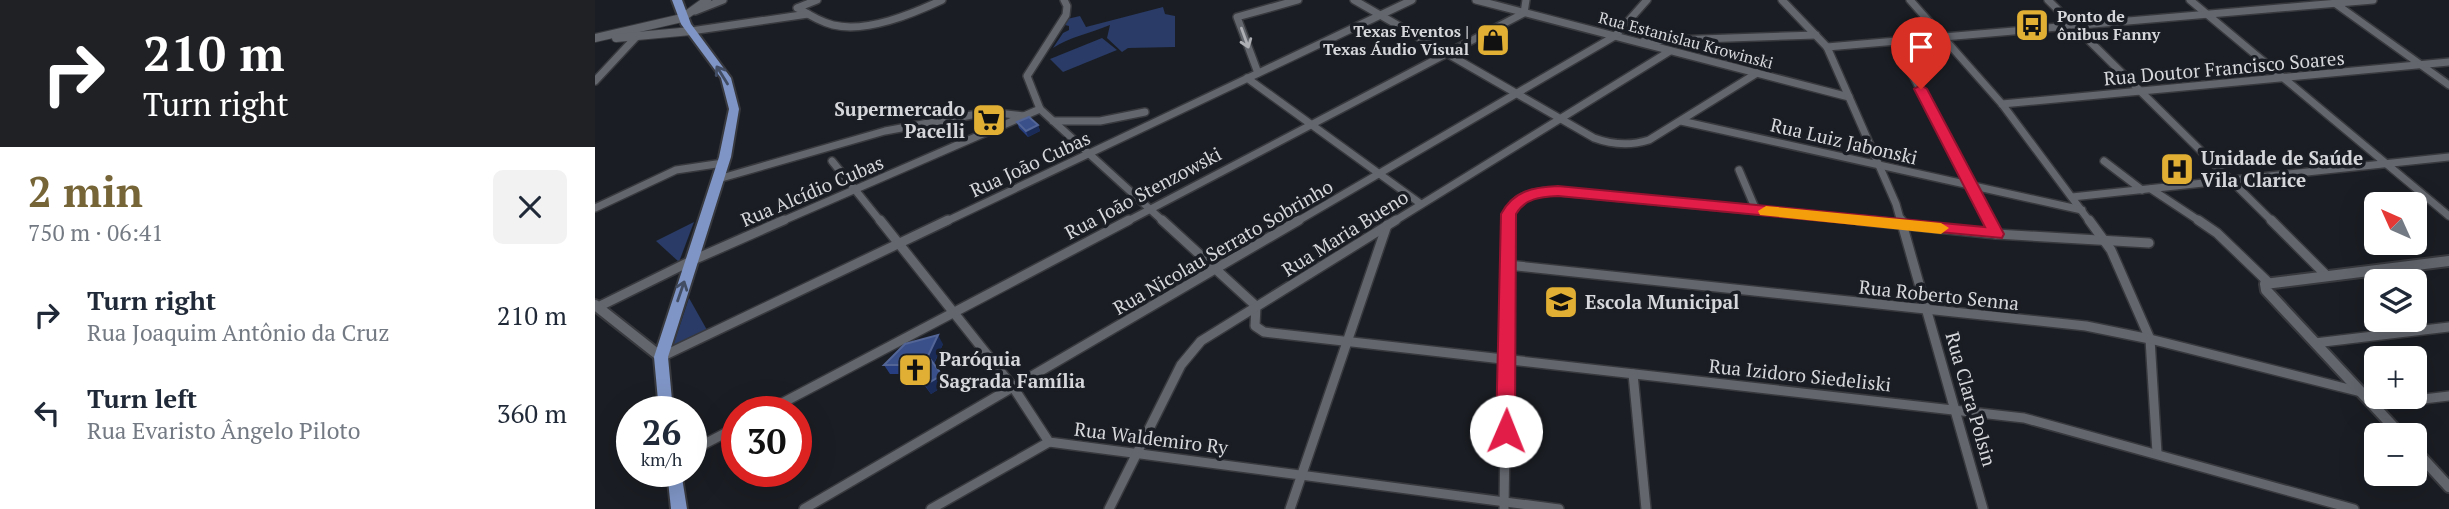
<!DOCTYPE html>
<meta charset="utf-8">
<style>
body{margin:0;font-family:"PT Serif",serif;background:#f2f2f3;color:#1f2937;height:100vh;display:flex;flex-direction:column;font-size:26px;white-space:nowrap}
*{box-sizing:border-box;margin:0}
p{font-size:23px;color:#747a83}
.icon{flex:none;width:38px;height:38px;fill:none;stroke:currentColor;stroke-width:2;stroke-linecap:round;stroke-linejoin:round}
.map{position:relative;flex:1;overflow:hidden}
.sheet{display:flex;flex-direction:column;background:#fff;width:595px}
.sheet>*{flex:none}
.guide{background:#202124;color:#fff;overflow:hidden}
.needle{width:46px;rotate:315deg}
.controls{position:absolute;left:1769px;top:192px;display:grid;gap:14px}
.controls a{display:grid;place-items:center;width:63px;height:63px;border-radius:10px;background:#fff;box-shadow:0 7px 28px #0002;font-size:35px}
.speed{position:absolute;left:21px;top:396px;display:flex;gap:14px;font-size:35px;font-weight:700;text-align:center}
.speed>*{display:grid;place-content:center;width:91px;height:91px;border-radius:50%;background:#fff;box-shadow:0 7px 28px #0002;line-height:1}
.speed small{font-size:18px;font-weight:400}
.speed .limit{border:10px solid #d22;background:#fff;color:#111}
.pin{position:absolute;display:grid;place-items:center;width:60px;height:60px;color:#fff;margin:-72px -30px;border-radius:50% 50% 50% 0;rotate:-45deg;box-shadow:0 0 7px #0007}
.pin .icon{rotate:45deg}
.me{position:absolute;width:77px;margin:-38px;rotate:1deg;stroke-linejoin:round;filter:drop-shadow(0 0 5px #0008)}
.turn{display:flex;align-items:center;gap:24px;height:147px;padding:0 28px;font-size:32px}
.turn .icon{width:91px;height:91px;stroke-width:2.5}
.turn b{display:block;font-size:49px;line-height:60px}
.round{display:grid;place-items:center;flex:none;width:74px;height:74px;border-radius:10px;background:#f2f2f3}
.headline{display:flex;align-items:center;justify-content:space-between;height:119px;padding:0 28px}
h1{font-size:42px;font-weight:800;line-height:52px;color:#766536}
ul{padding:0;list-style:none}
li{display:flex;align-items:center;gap:21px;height:98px;padding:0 28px}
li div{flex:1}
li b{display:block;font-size:26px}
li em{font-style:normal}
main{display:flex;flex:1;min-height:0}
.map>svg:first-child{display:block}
.green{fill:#293b66}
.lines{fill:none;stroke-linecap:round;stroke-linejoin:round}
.minor-far1-casing{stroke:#37393e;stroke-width:10}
.minor-casing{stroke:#37393e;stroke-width:12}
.tertiary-far1-casing{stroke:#37393e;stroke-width:10}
.tertiary-casing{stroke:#37393e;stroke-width:14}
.primary-casing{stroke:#37393e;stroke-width:4}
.minor-far1{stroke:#63666d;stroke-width:7}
.minor{stroke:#63666d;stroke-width:9}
.tertiary-far1{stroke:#63666d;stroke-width:8}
.tertiary{stroke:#63666d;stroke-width:10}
.primary{fill:#7f95c5;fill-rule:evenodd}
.wall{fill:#273f80}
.shaded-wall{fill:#1a2b57}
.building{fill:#3a508a;stroke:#526596;stroke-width:2}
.oneway{stroke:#adafb4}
.oneway2{stroke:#424d64}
.route{fill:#e11d48;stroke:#92132f;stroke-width:2}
.slow{fill:#f59e0b}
.labels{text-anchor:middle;stroke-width:7;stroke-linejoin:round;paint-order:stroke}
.far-poi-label{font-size:16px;font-weight:bold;fill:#d5d7db;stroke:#1a1d23;text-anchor:start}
.far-street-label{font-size:16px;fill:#d5d7db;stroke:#1a1d23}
.street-label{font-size:19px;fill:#d5d7db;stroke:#1a1d23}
.poi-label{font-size:19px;font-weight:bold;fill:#d5d7db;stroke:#1a1d23;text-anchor:start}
</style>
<main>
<section class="sheet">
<div class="guide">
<div class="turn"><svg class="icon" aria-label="right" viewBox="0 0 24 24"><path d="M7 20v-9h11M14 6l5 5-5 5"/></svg><div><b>210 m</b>Turn right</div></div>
</div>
<div class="headline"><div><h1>2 min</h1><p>750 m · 06:41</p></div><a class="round"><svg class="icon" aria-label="close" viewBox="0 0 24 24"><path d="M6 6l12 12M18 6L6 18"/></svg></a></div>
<ul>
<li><svg class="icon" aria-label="right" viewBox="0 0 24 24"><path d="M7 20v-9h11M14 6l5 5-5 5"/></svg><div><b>Turn right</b><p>Rua Joaquim Antônio da Cruz</p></div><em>210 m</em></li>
<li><svg class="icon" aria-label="left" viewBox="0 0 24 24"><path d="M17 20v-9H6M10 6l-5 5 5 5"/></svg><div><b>Turn left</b><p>Rua Evaristo Ângelo Piloto</p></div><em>360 m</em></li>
</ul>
</section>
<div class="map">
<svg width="1854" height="509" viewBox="0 0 1854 509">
<rect width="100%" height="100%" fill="#1a1d23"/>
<g class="green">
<path d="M568,7L570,14L580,16V47L533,48L527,52L512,38L515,25C496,33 474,37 458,48L468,33L474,30V26L470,25L472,19L485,16L491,27Z"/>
<polygon points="507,38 522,50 468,72 455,59"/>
<polygon points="99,222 84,262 61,241"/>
<polygon points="94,298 112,330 78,346"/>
</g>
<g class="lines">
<g class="minor-far1-casing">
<g id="minor-far1">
<polyline points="469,0 472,6 471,15 432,76 445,109 569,222"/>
<path d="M759,0L999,138C1018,145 1035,146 1054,140L1162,73"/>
<polyline points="881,0 1254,97"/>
<polyline points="1187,0 1232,47 1301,204 1306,222"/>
<polyline points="1315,0 1407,104 1495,222"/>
<polyline points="1453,0 1678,222"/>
<polyline points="1595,0 1854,216"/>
<polyline points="1741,4 1854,85"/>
<polyline points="202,8 222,0"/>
<path d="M203,8C214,15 226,22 238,25C272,33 317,14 347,0"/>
<polyline points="100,11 128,0"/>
<polyline points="96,31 213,14"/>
<polyline points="1049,41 1221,35"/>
<polyline points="1232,47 1778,0"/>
<polyline points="1313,66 1395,222"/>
<polyline points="663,73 642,17 703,0"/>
<polyline points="652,78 826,204"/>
<polyline points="0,81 41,37"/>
<polyline points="1407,104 1854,62"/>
<polyline points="458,121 505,121 550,112"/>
<polyline points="1086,121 1487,210"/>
<polyline points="237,161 286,222"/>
<polyline points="1509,161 1547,190"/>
<polyline points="1144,170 1161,210"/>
<polyline points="123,179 290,131 393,112 429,116"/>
<polyline points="1556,189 1606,222"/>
<polyline points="1477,197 1854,157"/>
<polyline points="0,208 81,170 128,163"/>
<polyline points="185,222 445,109"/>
<polyline points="350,222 817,0"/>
<polyline points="531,222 929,13 931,0"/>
<polyline points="701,222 1020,36 1052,0"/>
<polyline points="798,222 1075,51"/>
<path d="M913,222C913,198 935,192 956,191L1281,222"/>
</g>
</g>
<g class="minor-casing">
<g id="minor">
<polyline points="285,220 418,387 454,442 964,509"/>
<polyline points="567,220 661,306 660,326 669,332 1429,418 1759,509"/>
<polyline points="1263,220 1401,234 1554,243"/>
<polyline points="1306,220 1388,509"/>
<polyline points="1394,220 1401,234"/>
<polyline points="1494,220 1516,250 1555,339 1562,453"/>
<polyline points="1603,220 1622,233 1673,282"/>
<polyline points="1676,220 1731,275"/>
<polyline points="913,265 1491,326 1555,339 1766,392"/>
<polyline points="3,307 96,261 189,220"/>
<polyline points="1720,343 1854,327"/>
<polyline points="66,357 353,220"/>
<polyline points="1038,374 1051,509"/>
<polyline points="1779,405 1854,396"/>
<polyline points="172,411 534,220"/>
<polyline points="96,451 142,427"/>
<polyline points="209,509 704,220"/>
<polyline points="336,509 454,442"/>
<polyline points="514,509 586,365 606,341 801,220"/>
<polyline points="695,509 792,225"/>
<polyline points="909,509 913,220"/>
</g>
</g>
<g class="tertiary-far1-casing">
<g id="tertiary-far1">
<polyline points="0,38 87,18 112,0"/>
<polyline points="21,38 96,31"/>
</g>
</g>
<g class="tertiary-casing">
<g id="tertiary">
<polyline points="0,305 66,357"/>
<polyline points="1807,436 1671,290 1670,284 1854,261"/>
<polyline points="1820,450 1854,487"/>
</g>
</g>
<g class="primary-casing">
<g id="primary">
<polygon points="77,0 87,0 96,24 136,78 144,109 136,157 73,357 78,411 64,411 59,357 124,157 134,109 126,78 86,24"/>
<polygon points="72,471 86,471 92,509 76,509"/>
</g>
</g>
<use href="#minor-far1" class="minor-far1"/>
<use href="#minor" class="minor"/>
<use href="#tertiary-far1" class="tertiary-far1"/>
<use href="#tertiary" class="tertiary"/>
<use href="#primary" class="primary"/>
</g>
<g class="wall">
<polygon points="422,122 443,125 445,131 433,137 424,128"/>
<polygon points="348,344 339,364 352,384 336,394 321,374 295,374 289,365"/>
</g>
<g class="shaded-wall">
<polygon points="443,125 445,131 433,137 431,131"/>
<polygon points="343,335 348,344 338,365 333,356"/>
<polygon points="347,375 352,384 336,394 330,385"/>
</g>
<g class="building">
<polygon points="434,117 443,125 431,131 422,122"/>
<polygon points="343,335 333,356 347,375 330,385 315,365 289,365 310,344"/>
</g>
<defs><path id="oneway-shaft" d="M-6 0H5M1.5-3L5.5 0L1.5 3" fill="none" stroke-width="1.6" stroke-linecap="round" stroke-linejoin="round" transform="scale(1.75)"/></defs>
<use class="oneway" href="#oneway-shaft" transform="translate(650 38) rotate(70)"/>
<g class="oneway2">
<use href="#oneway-shaft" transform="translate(127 75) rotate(-122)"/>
<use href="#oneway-shaft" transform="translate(86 291) rotate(-71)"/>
</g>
<path class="route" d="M1326,85L1332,89L1409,234L1407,238L963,196C946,197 930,198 921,214L920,431L917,436L911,439L904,436L901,431L906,214C918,191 938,187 963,186L1390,227L1319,89Z"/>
<polygon class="slow" points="1171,206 1346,223 1354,228 1346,234 1165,215 1163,211"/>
<defs>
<g id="bus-square" transform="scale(1.75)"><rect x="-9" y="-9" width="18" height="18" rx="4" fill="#e1af34" stroke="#1a1d23"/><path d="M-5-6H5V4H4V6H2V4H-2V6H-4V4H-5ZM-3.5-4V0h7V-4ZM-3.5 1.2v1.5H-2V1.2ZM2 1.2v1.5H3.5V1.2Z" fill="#111"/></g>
<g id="shop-square" transform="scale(1.75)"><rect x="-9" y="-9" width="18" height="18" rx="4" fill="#e1af34" stroke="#1a1d23"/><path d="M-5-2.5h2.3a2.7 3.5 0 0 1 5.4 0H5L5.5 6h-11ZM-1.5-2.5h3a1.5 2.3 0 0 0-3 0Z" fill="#111"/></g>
<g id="supermarket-square" transform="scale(1.75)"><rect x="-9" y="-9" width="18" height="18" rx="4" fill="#e1af34" stroke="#1a1d23"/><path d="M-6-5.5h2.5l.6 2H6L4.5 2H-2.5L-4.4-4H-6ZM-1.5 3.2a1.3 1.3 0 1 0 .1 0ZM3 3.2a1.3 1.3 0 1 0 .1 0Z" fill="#111"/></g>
<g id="hospital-square" transform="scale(1.75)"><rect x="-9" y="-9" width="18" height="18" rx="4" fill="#e1af34" stroke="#1a1d23"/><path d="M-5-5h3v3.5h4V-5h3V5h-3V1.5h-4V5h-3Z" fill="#111"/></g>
<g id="school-square" transform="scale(1.75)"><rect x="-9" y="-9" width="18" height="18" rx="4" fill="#e1af34" stroke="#1a1d23"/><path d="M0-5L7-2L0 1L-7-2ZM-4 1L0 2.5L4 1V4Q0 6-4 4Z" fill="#111"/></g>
<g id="church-square" transform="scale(1.75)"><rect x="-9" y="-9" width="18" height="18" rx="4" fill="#e1af34" stroke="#1a1d23"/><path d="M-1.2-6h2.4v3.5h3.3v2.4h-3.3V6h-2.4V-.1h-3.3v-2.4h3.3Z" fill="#111"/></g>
</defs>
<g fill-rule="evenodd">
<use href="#bus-square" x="1437" y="25"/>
<use href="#shop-square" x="898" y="40"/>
<use href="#supermarket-square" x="394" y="120"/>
<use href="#hospital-square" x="1582" y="169"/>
<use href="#school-square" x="966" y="302"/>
<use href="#church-square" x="320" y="370"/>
</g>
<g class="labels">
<g class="far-poi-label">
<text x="1462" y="22">Ponto de<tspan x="1462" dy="18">ônibus Fanny</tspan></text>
<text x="874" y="37" text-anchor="end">Texas Eventos |<tspan x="874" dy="18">Texas Áudio Visual</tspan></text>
</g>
<g class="far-street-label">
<text transform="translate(1091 40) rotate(15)" y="6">Rua Estanislau Krowinski</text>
</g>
<g class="street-label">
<text transform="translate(1629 68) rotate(-5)" y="7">Rua Doutor Francisco Soares</text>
<text transform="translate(1249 141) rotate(13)" y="7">Rua Luiz Jabonski</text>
<text transform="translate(435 164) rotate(-25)" y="7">Rua João Cubas</text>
<text transform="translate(217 191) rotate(-23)" y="7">Rua Alcídio Cubas</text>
<text transform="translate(548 193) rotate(-28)" y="7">Rua João Stenzowski</text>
<text transform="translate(750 233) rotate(-32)" y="7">Rua Maria Bueno</text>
<text transform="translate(628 247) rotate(-30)" y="7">Rua Nicolau Serrato Sobrinho</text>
<text transform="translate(1344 295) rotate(6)" y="7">Rua Roberto Senna</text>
<text transform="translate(1205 375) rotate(6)" y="7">Rua Izidoro Siedeliski</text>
<text transform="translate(1376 399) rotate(74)" y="7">Rua Clara Polsin</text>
<text transform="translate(556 438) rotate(7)" y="7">Rua Waldemiro Ry</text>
</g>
<g class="poi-label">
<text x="370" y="116" text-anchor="end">Supermercado<tspan x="370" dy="22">Pacelli</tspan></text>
<text x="1606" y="165">Unidade de Saúde<tspan x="1606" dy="22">Vila Clarice</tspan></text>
<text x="990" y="309">Escola Municipal</text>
<text x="344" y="366">Paróquia<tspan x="344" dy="22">Sagrada Família</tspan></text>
</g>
</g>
</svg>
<div class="controls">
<a><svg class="needle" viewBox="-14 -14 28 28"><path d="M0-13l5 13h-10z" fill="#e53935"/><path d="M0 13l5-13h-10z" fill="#747a83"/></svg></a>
<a><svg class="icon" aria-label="layers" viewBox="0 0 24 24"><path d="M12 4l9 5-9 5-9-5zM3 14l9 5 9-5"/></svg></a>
<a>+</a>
<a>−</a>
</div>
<div class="speed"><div>26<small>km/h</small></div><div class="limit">30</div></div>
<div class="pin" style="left:1326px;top:89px;background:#d93025"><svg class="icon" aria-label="arrive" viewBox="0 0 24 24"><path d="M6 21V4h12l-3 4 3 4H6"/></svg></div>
<svg class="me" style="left:911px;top:431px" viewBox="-20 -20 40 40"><circle r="19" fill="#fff"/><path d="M0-13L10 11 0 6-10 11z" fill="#e11d48"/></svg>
</div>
</main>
